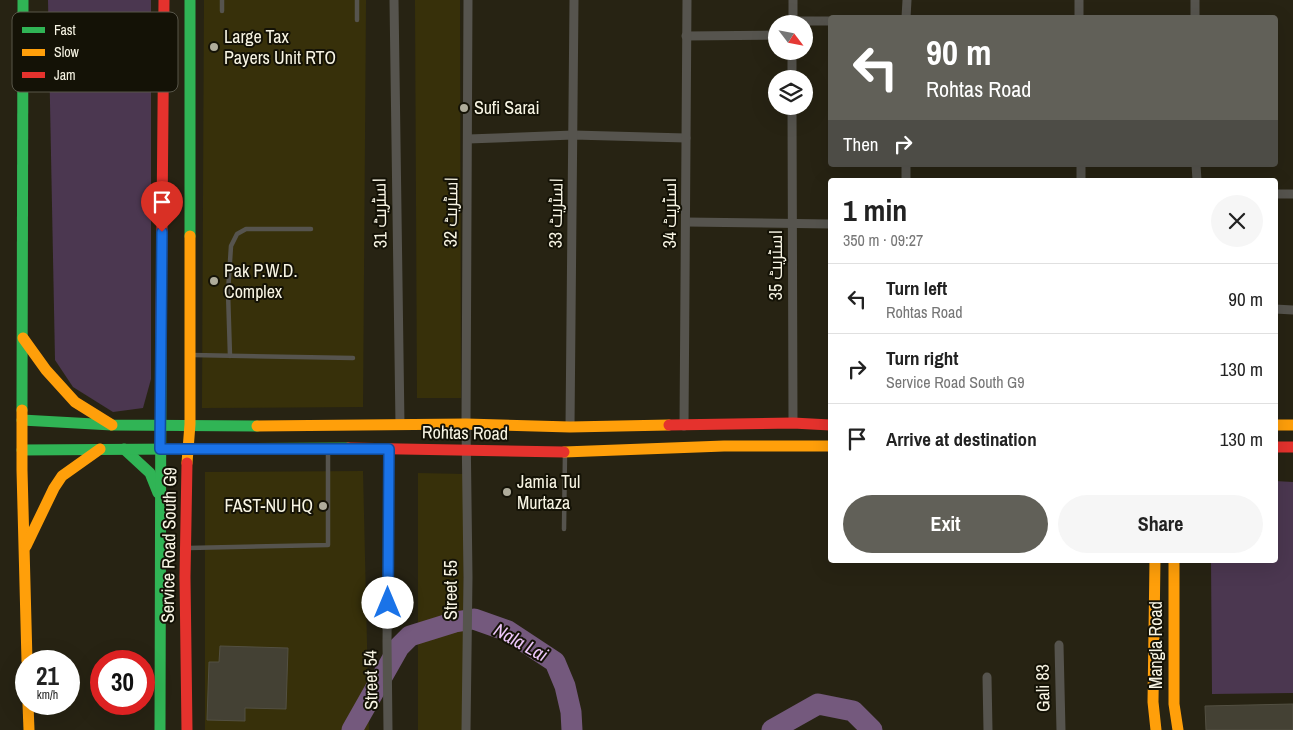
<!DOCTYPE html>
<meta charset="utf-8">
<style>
body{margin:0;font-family:"Archivo Narrow",Cairo,sans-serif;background:#f6f6f6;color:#222;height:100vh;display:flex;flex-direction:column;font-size:19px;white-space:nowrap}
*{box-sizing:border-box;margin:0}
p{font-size:16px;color:#767676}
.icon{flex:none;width:28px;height:28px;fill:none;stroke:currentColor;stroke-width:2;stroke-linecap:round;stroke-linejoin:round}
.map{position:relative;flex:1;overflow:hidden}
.sheet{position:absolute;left:828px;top:178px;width:450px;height:385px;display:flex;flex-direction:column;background:#fff;border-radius:5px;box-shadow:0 5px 20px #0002}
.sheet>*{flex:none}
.top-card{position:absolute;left:828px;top:15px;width:450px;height:152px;border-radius:5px;box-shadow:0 5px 20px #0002;background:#616058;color:#fff;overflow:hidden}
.needle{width:32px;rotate:122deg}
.fabs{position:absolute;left:768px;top:15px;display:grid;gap:10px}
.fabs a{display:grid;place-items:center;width:45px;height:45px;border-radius:50%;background:#fff;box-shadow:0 5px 20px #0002;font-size:25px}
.speed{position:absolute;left:15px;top:650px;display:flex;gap:10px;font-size:25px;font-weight:700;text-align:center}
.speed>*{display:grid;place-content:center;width:65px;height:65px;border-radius:50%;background:#fff;box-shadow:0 5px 20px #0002;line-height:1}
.speed small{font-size:12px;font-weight:400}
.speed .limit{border:8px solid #d22;background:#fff;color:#111}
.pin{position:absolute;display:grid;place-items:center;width:42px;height:42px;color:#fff;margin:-51px -21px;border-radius:50% 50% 50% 0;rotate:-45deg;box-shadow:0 0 5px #0007}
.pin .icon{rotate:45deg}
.me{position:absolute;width:55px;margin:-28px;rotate:0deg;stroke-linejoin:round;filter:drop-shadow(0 0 4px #0008)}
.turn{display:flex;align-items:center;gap:18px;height:105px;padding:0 15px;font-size:22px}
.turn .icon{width:65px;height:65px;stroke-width:2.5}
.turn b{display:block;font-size:35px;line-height:42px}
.then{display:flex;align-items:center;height:48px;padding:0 15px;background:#0003;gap:10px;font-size:19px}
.round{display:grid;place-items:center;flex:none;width:52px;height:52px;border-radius:26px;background:#f6f6f6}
.headline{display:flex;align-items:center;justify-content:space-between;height:85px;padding:0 15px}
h1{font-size:30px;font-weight:700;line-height:38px}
.action{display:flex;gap:10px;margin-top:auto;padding:10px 15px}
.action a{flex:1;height:58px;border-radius:30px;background:#616058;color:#fff;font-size:20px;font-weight:700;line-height:58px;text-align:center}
.action a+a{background:#f6f6f6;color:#222}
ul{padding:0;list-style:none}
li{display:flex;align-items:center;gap:15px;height:70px;padding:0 15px;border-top:1px solid #e0e0e0}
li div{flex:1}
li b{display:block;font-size:19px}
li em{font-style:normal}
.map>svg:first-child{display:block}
.built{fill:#37300a}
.green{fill:#4b3750}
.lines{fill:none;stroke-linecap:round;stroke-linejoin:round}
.river{stroke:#74597d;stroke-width:21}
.building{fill:#444134;stroke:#535042}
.lane{stroke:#56544e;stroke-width:4.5}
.street{stroke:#56544e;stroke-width:9}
.fast{stroke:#30b455;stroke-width:11}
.slow{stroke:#ff9f0a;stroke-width:11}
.jam{stroke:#e5322d;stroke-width:11}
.route-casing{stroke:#114b97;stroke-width:12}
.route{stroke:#1a73e8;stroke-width:9}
.poi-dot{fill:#afac9b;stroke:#141206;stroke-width:2}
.labels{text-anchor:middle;stroke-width:4;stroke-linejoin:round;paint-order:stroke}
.poi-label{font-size:18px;fill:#f8f5e4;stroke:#141206;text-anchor:start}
.street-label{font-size:18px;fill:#f8f5e4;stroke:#141206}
.water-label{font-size:19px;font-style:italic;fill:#edc7fb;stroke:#141206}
.key{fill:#141206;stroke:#585649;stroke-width:1}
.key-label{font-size:14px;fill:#f8f5e4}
</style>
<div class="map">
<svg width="1293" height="730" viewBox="0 0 1293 730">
<rect width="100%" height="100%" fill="#272313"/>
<g class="built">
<polygon points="204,0 366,0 363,407 202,408"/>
<polygon points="415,0 460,0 461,398 417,398"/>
<polygon points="363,471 369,730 205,730 205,472"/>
<polygon points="418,473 464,474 463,730 418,730"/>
</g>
<g class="green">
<polygon points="48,0 151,0 151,379 143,408 113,412 73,387 55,360"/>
<polygon points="1275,481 1293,482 1293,693 1212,694 1211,560 1275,560"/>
</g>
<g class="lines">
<g class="river">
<polyline points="352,730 399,647 410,636 455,622 474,619 508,631 555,662 565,686 571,712 572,730"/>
<polyline points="772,730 818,704 853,711 872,730"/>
</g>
</g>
<g class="building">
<polygon points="220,646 288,648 286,709 245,708 245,721 207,720 209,662 219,662"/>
<polygon points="1293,704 1293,730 1206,730 1205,706"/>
</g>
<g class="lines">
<g class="lane">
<polyline points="222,11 222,0"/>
<polyline points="357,20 357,0"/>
<polyline points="192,355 353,358"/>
<polyline points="230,356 228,292 231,246 237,234 246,229 311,229"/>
<polyline points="564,529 565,453"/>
<polyline points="188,548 328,545 328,450"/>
</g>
<g class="street">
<polyline points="394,0 400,425"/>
<polyline points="793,0 793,24"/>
<polyline points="1079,0 1079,18"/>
<polyline points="1195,0 1195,18"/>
<polyline points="906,18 907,0"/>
<polyline points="793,21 830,21"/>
<polyline points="686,36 776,35"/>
<polyline points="792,51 792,79"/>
<polyline points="792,106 793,423"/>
<polyline points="468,139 573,135 686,138"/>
<polyline points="906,165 906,180"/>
<polyline points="1081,165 1081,180"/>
<polyline points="1196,165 1197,180"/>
<polyline points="1275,194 1293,194"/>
<polyline points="686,222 830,224"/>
<polyline points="1275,309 1293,310"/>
<polyline points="684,426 687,0"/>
<polyline points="570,427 574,0"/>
<polyline points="1059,645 1061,730"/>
<polyline points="987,677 988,730"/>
<polyline points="388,730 387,642 389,449"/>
<polyline points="466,730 468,577 466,424 468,0"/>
</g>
<g class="fast">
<polyline points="190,0 190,236"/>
<polyline points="22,410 23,0"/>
<polyline points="22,420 112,425 257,426"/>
<polyline points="124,449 150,473 158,493"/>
<polyline points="22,450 348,448"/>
<polyline points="160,730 161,332"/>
</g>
<g class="slow">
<polyline points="23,338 46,370 75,402 112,425"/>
<polyline points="22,410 22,470 27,661"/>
<polyline points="1275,425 1293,425"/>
<polyline points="257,426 466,424 570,427 669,425"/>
<polyline points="564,452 724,446 830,446"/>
<polyline points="187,463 190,424 190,236"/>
<polyline points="26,546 54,488 62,476 100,449"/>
<polyline points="1155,560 1153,702 1156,730"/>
<polyline points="1174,560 1174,704 1178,730"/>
<polyline points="28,704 29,730"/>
</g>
<g class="jam">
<polyline points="161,332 164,0"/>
<polyline points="669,425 793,423 830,425"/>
<polyline points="1275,447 1293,447"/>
<polyline points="348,448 564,452"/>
<polyline points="187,730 185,577 187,463"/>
</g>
</g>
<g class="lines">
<g class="route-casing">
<polyline id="route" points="162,232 160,449 389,449 388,603"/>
</g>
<use href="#route" class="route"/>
</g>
<g class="poi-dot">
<circle cx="214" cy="47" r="5"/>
<circle cx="464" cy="108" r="5"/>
<circle cx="214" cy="281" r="5"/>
<circle cx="507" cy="492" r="5"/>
<circle cx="323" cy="506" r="5"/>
</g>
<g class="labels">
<g class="poi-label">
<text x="224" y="43">Large Tax<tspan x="224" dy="21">Payers Unit RTO</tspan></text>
<text x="474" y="114">Sufi Sarai</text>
<text x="224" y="277">Pak P.W.D.<tspan x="224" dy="21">Complex</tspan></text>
<text x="517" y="488">Jamia Tul<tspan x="517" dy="21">Murtaza</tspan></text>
<text x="313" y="512" text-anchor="end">FAST-NU HQ</text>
</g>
<g class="street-label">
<text transform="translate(451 212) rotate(-89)" y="6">اسٹریٹ 32</text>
<text transform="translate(380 213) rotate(-91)" y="6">اسٹریٹ 31</text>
<text transform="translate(556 213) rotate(-89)" y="6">اسٹریٹ 33</text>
<text transform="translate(670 213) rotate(-90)" y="6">اسٹریٹ 34</text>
<text transform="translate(776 265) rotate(-90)" y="6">اسٹریٹ 35</text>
<text transform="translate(465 433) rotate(1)" y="6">Rohtas Road</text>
<text transform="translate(169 545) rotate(-89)" y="6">Service Road South G9</text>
<text transform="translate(451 590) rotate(-90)" y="6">Street 55</text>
<text transform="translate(1156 645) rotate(-90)" y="6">Mangla Road</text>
<text transform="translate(371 680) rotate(-91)" y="6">Street 54</text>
<text transform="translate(1043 688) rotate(-91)" y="6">Gali 83</text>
</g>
<g class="water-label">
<text transform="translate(521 642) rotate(29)" y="7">Nala Lai</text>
</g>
</g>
<rect x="12" y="12" width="166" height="80" rx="8" class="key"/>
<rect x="22" y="27" width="23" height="6" fill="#30b455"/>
<rect x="22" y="49" width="23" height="7" fill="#ff9f0a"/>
<rect x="22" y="72" width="23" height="6" fill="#e5322d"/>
<g class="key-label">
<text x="54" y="35">Fast</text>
<text x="54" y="57">Slow</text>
<text x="54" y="80">Jam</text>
</g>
</svg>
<div class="fabs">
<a><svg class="needle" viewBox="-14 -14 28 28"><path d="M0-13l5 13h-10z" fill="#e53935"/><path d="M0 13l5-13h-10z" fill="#767676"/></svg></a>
<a><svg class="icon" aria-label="layers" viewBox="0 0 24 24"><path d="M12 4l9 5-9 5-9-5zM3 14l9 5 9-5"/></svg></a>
</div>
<div class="speed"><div>21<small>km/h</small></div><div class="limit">30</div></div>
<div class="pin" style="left:162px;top:232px;background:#d93025"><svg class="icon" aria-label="arrive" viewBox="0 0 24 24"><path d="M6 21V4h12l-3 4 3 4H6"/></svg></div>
<svg class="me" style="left:388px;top:603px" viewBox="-20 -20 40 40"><circle r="19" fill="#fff"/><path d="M0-13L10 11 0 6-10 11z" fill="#1a73e8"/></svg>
<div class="top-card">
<div class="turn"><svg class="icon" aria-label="left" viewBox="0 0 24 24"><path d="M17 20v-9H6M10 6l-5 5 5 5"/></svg><div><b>90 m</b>Rohtas Road</div></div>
<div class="then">Then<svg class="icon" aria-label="right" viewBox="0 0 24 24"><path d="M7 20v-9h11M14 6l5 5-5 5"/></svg></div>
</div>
<section class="sheet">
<div class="headline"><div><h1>1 min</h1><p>350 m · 09:27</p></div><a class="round"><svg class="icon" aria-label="close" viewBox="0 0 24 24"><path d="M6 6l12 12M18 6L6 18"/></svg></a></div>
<ul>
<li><svg class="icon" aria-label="left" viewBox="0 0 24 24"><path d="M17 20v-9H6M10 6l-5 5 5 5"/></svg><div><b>Turn left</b><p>Rohtas Road</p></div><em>90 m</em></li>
<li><svg class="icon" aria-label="right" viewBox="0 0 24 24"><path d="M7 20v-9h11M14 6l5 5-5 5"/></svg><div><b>Turn right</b><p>Service Road South G9</p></div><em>130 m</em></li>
<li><svg class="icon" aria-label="arrive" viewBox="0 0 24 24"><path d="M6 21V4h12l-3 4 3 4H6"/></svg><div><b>Arrive at destination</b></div><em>130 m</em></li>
</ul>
<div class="action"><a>Exit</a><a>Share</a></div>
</section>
</div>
